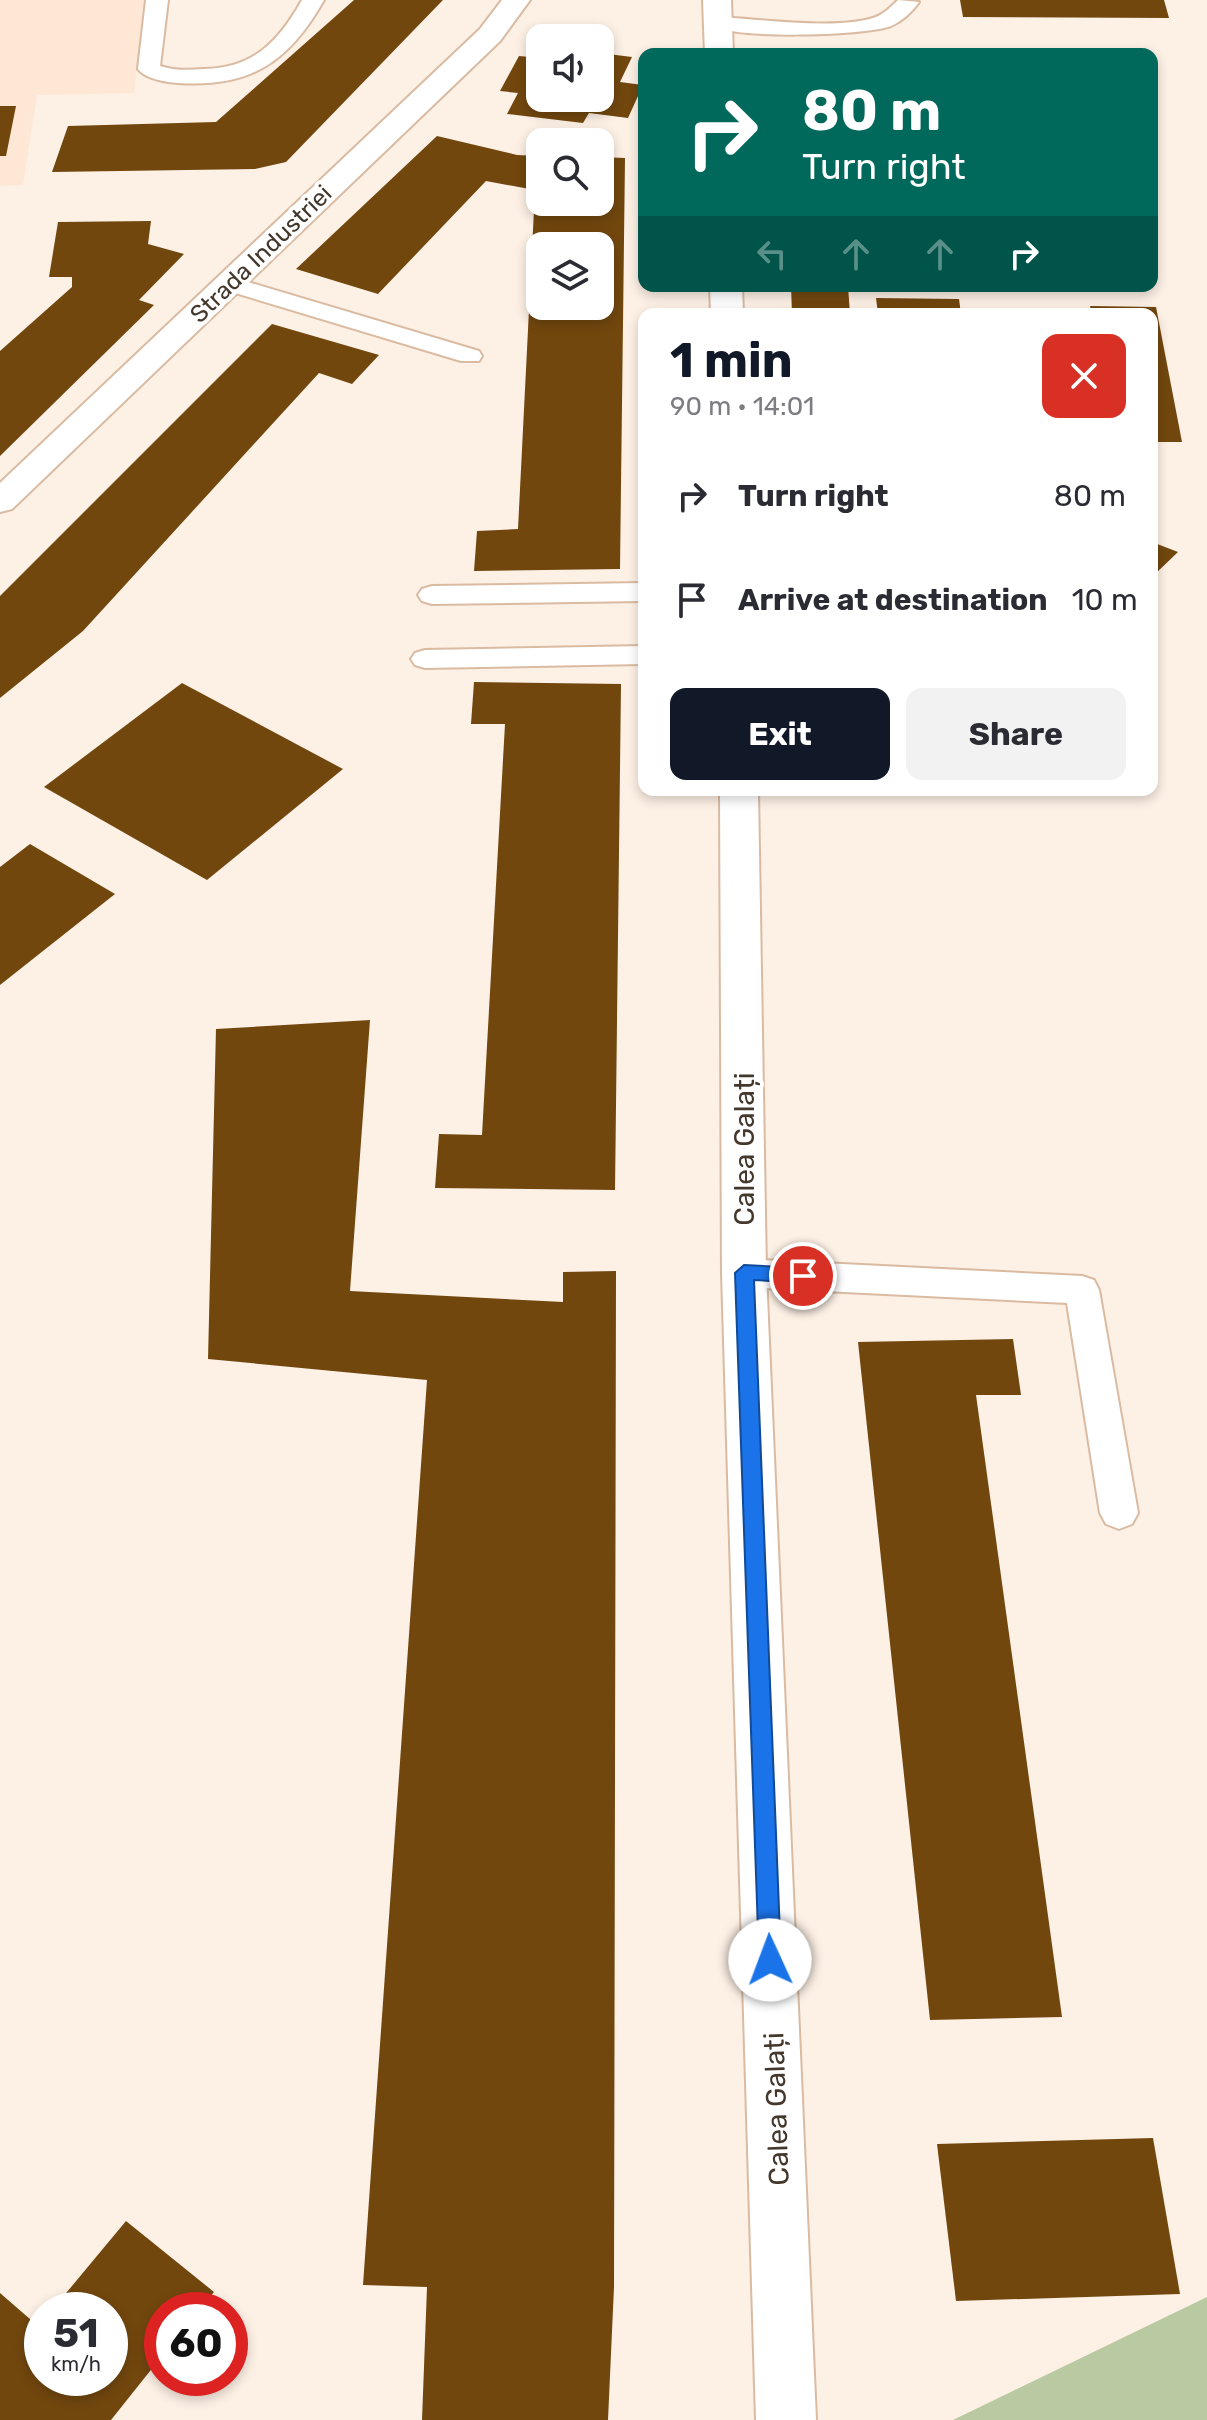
<!DOCTYPE html>
<meta charset="utf-8">
<style>
body{margin:0;font-family:Rubik,sans-serif;background:#f2f2f3;color:#2b2b33;height:100vh;display:flex;flex-direction:column;font-size:30px;white-space:nowrap}
*{box-sizing:border-box;margin:0}
p{font-size:26px;color:#7c7c81}
.icon{flex:none;width:44px;height:44px;fill:none;stroke:currentColor;stroke-width:2;stroke-linecap:round;stroke-linejoin:round}
.map{position:relative;flex:1;overflow:hidden}
.panel{position:absolute;left:638px;top:308px;width:520px;height:488px;display:flex;flex-direction:column;background:#fff;border-radius:16px;box-shadow:0 4px 12px #0003}
.panel>*{flex:none}
.guide{position:absolute;left:638px;top:48px;width:520px;height:244px;border-radius:16px;box-shadow:0 4px 12px #0003;background:#00695c;color:#fff;overflow:hidden}
.fabs{position:absolute;left:526px;top:24px;display:grid;gap:16px}
.fabs a{display:grid;place-items:center;width:88px;height:88px;border-radius:16px;background:#fff;box-shadow:0 4px 12px #0003;font-size:40px}
.speed{position:absolute;left:24px;top:2292px;display:flex;gap:16px;font-size:40px;font-weight:700;text-align:center}
.speed>*{display:grid;place-content:center;width:104px;height:104px;border-radius:50%;background:#fff;box-shadow:0 4px 12px #0003;line-height:1}
.speed small{font-size:20px;font-weight:400}
.speed .limit{border:12px solid #d22;background:#fff;color:#111}
.pin{position:absolute;display:grid;place-items:center;width:68px;height:68px;color:#fff;margin:-34px;border:4px solid #fff;border-radius:50%;box-shadow:0 2px 8px #0007}
.me{position:absolute;width:88px;margin:-44px;rotate:358deg;stroke-linejoin:round;filter:drop-shadow(0 0 6px #0008)}
.turn{display:flex;align-items:center;gap:28px;height:168px;padding:0 32px;font-size:36px}
.turn .icon{width:104px;height:104px;stroke-width:2.5}
.turn b{display:block;font-size:56px;line-height:68px}
.lanes{display:flex;align-items:center;height:76px;padding:0 32px;background:#0003;justify-content:center;gap:40px;direction:ltr}
.lanes .off{opacity:.35}
.round{display:grid;place-items:center;flex:none;width:84px;height:84px;border-radius:16px;background:#f2f2f3}
.head{display:flex;align-items:center;justify-content:space-between;height:136px;padding:0 32px}
h1{font-size:48px;font-weight:700;line-height:60px;color:#111827}
.button{display:flex;gap:16px;margin-top:auto;padding:16px 32px}
.button a{flex:1;height:92px;border-radius:16px;background:#111827;color:#fff;font-size:32px;font-weight:700;line-height:92px;text-align:center}
.button a+a{background:#f2f2f3;color:#2b2b33}
ul{padding:0;list-style:none}
li{display:flex;align-items:center;gap:24px;height:104px;padding:0 32px}
li div{flex:1}
li b{display:block;font-size:30px}
li em{font-style:normal}
.map>svg:first-child{display:block}
.built{fill:#fee7d4}
.green{fill:#b9c9a2}
.building{fill:#72470e;fill-rule:evenodd}
.lines{fill:none;stroke-linecap:round;stroke-linejoin:round}
.lane-casing{stroke:#dabba2;stroke-width:4}
.street-casing{stroke:#dabba2;stroke-width:4}
.primary-casing{stroke:#dabba2;stroke-width:4}
.lane{fill:#fff;fill-rule:evenodd}
.street{fill:#fff;fill-rule:evenodd}
.primary{fill:#fff;fill-rule:evenodd}
.route{fill:#1a73e8;stroke:#114b97;stroke-width:2}
.labels{text-anchor:middle;stroke-width:8;stroke-linejoin:round;paint-order:stroke}
.far-street-label{font-size:24px;fill:#44382d;stroke:#fff}
.street-label{font-size:28px;fill:#44382d;stroke:#fff}
</style>
<div class="map">
<svg width="1207" height="2420" viewBox="0 0 1207 2420">
<rect width="100%" height="100%" fill="#fdf0e5"/>
<polygon class="built" points="0,0 144,0 134,93 37,95 23,185 0,186"/>
<polygon class="green" points="1207,2297 1207,2420 953,2420"/>
<g class="building">
<polygon points="354,0 443,0 286,162 255,169 52,172 68,126 216,122"/>
<polygon points="960,0 1164,0 1169,18 963,17"/>
<polygon points="600,53 632,57 620,82 643,85 628,118 589,113 583,123 507,114 518,93 500,91 519,56 540,58 540,98 600,98"/>
<polygon points="0,106 16,106 6,156 0,156"/>
<path d="M437,136L517,155L540,156V202H600V157L625,158L620,569L474,571L477,531L518,529L535,190L486,181L378,294L296,269ZM540,246H600V306H540Z"/>
<polygon points="151,221 148,244 184,254 139,300 154,305 0,456 0,351 72,287 72,277 49,277 58,222"/>
<polygon points="791,286 848,286 850,314 792,314"/>
<polygon points="876,298 959,299 961,314 878,314"/>
<polygon points="1090,306 1156,307 1182,442 1152,442 1152,314 1092,314"/>
<polygon points="272,324 379,355 352,384 319,373 83,631 0,698 0,596"/>
<polygon points="1152,542 1178,552 1152,577"/>
<polygon points="474,682 621,684 615,1190 435,1188 439,1134 482,1135 505,724 471,724"/>
<polygon points="182,683 343,769 207,880 44,787"/>
<polygon points="30,844 115,894 0,985 0,867"/>
<polygon points="370,1020 350,1291 563,1302 563,1272 616,1271 614,2287 608,2420 422,2420 427,2287 363,2285 427,1380 208,1359 216,1029"/>
<polygon points="1013,1339 1021,1395 976,1395 1062,2017 930,2020 858,1342"/>
<polygon points="1153,2138 1180,2294 956,2301 937,2144"/>
<polygon points="126,2221 214,2292 199,2310 162,2310 162,2356 111,2420 0,2420 0,2293 38,2326 42,2321 42,2378 110,2378 110,2310 52,2310"/>
</g>
<g class="lines">
<g class="lane-casing">
<g id="lane">
<path d="M146,0H168L160,66C175,71 189,70 204,69C254,68 279,41 302,0H324C289,62 250,88 178,83C165,82 146,79 138,69Z"/>
<path d="M898,0L919,2C912,12 902,21 891,26C867,36 721,40 707,23L718,17C760,19 834,30 873,18C883,15 891,7 898,0Z"/>
<polygon points="231,277 479,351 482,356 479,361 461,361 222,289 219,284 222,279"/>
<polygon points="644,583 644,601 432,604 422,601 418,595 422,589 432,586"/>
<polygon points="644,646 644,664 425,668 415,665 411,659 415,653 425,650"/>
<polygon points="744,1259 1082,1276 1094,1280 1099,1290 1138,1513 1132,1524 1119,1529 1106,1524 1100,1513 1067,1303 744,1287 732,1283 727,1273 732,1263"/>
</g>
</g>
<g class="street-casing">
<polygon id="street" points="502,0 530,0 500,41 12,509 0,512 0,483 480,29"/>
</g>
<g class="primary-casing">
<g id="primary">
<polygon points="703,0 731,0 733,54 705,54"/>
<polygon points="710,286 742,286 743,314 711,314"/>
<polygon points="720,790 758,790 766,1273 816,2420 756,2420 722,1273"/>
</g>
</g>
<use href="#lane" class="lane"/>
<use href="#street" class="street"/>
<use href="#primary" class="primary"/>
</g>
<polygon class="route" points="744,1265 803,1268 812,1276 803,1283 754,1280 781,1960 778,1967 770,1970 762,1967 759,1960 735,1273"/>
<g class="labels">
<g class="far-street-label">
<text transform="translate(261 254) rotate(-44)" y="8">Strada Industriei</text>
</g>
<g class="street-label">
<text transform="translate(744 1149) rotate(-90)" y="10">Calea Galați</text>
<text transform="translate(776 2109) rotate(-92)" y="10">Calea Galați</text>
</g>
</g>
</svg>
<div class="fabs">
<a><svg class="icon" aria-label="sound" viewBox="0 0 24 24"><path d="M4 9h4l5-4v14l-5-4H4zM17 9q2 3 0 6"/></svg></a>
<a><svg class="icon" aria-label="search" viewBox="0 0 24 24"><circle cx="10" cy="10" r="6"/><path d="M15 15l6 6"/></svg></a>
<a><svg class="icon" aria-label="layers" viewBox="0 0 24 24"><path d="M12 4l9 5-9 5-9-5zM3 14l9 5 9-5"/></svg></a>
</div>
<div class="speed"><div>51<small>km/h</small></div><div class="limit">60</div></div>
<div class="pin" style="left:803px;top:1276px;background:#d93025"><svg class="icon" aria-label="arrive" viewBox="0 0 24 24"><path d="M6 21V4h12l-3 4 3 4H6"/></svg></div>
<svg class="me" style="left:770px;top:1960px" viewBox="-20 -20 40 40"><circle r="19" fill="#fff"/><path d="M0-13L10 11 0 6-10 11z" fill="#1a73e8"/></svg>
<div class="guide">
<div class="turn"><svg class="icon" aria-label="right" viewBox="0 0 24 24"><path d="M7 20v-9h11M14 6l5 5-5 5"/></svg><div><b>80 m</b>Turn right</div></div>
<div class="lanes"><svg class="icon off" aria-label="left" viewBox="0 0 24 24"><path d="M17 20v-9H6M10 6l-5 5 5 5"/></svg><svg class="icon off" aria-label="ahead" viewBox="0 0 24 24"><path d="M12 20V5M6 11l6-6 6 6"/></svg><svg class="icon off" aria-label="ahead" viewBox="0 0 24 24"><path d="M12 20V5M6 11l6-6 6 6"/></svg><svg class="icon" aria-label="right" viewBox="0 0 24 24"><path d="M7 20v-9h11M14 6l5 5-5 5"/></svg></div>
</div>
<section class="panel">
<div class="head"><div><h1>1 min</h1><p>90 m · 14:01</p></div><a class="round" style="background:#d93025;color:#fff"><svg class="icon" aria-label="close" viewBox="0 0 24 24"><path d="M6 6l12 12M18 6L6 18"/></svg></a></div>
<ul>
<li><svg class="icon" aria-label="right" viewBox="0 0 24 24"><path d="M7 20v-9h11M14 6l5 5-5 5"/></svg><div><b>Turn right</b></div><em>80 m</em></li>
<li><svg class="icon" aria-label="arrive" viewBox="0 0 24 24"><path d="M6 21V4h12l-3 4 3 4H6"/></svg><div><b>Arrive at destination</b></div><em>10 m</em></li>
</ul>
<div class="button"><a>Exit</a><a>Share</a></div>
</section>
</div>
